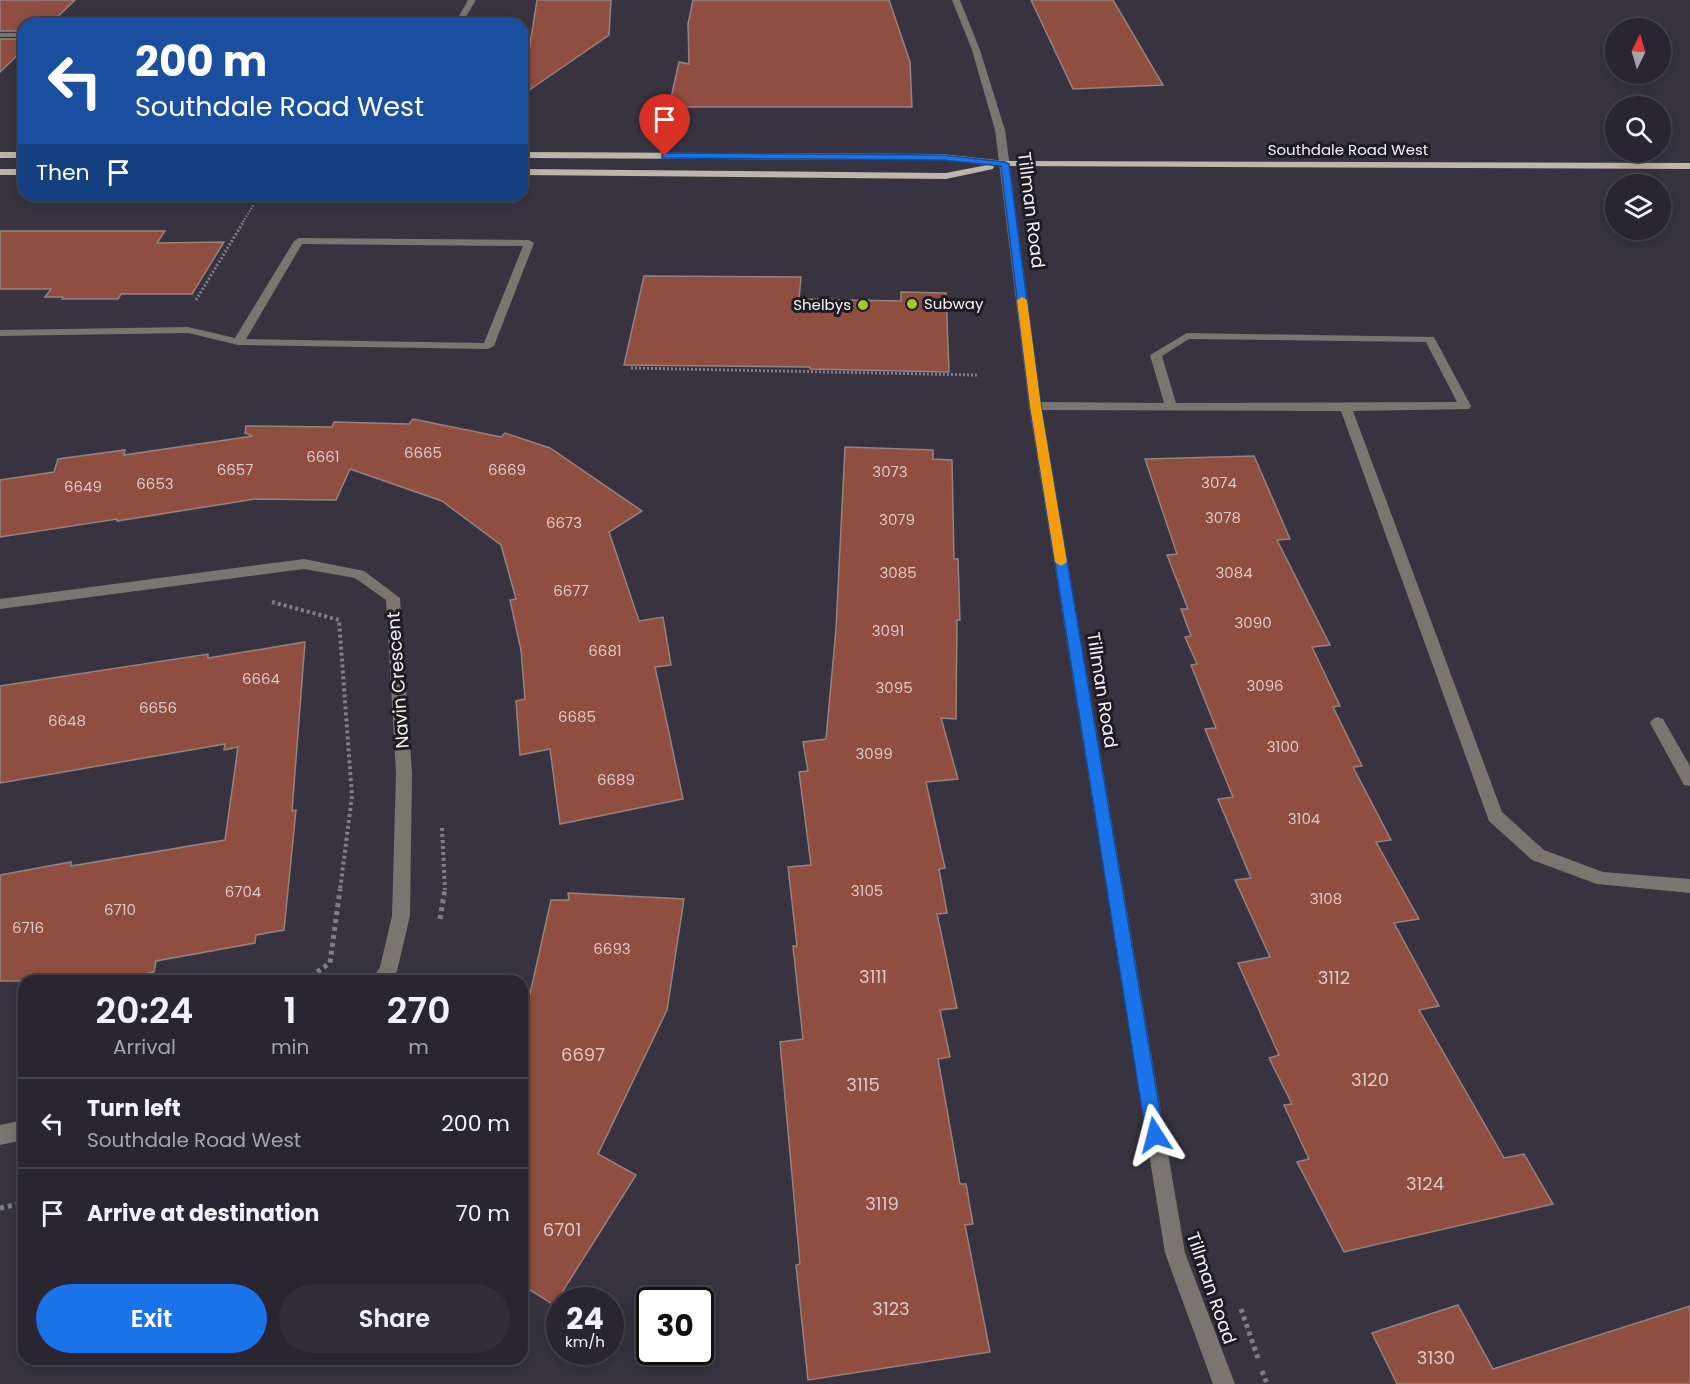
<!DOCTYPE html>
<style>
body{margin:0;font-family:Poppins,sans-serif;background:#312e39;color:#f1f3f6;height:100vh;display:flex;flex-direction:column;font-size:22px;white-space:nowrap}
*{box-sizing:border-box;margin:0}
p{font-size:20px;color:#a5a5ab}
.icon{flex:none;width:33px;height:33px;fill:none;stroke:currentColor;stroke-width:2;stroke-linecap:round;stroke-linejoin:round}
.map{position:relative;flex:1;overflow:hidden}
.side{position:absolute;left:18px;top:975px;width:510px;height:390px;display:flex;flex-direction:column;background:#292631;border-radius:18px;box-shadow:0 3px 15px #0003,0 0 0 2px #45434d}
.side>*{flex:none}
.top-card{position:absolute;left:18px;top:18px;width:510px;height:183px;border-radius:18px;box-shadow:0 3px 15px #0003,0 0 0 2px #45434d;background:#1a4fa0;color:#fff;overflow:hidden}
.needle{width:39px;rotate:5deg}
.controls{position:absolute;left:1605px;top:18px;display:grid;gap:12px}
.controls a{display:grid;place-items:center;width:66px;height:66px;border-radius:50%;background:#292631;box-shadow:0 3px 15px #0003,0 0 0 2px #45434d;font-size:30px}
.speed{position:absolute;left:546px;top:1287px;display:flex;gap:12px;font-size:30px;font-weight:700;text-align:center}
.speed>*{display:grid;place-content:center;width:78px;height:78px;border-radius:50%;background:#292631;box-shadow:0 3px 15px #0003,0 0 0 2px #45434d;line-height:1}
.speed small{font-size:15px;font-weight:400}
.speed .limit{border:3px solid #111;border-radius:9px;background:#fff;color:#111}
.pin{position:absolute;display:grid;place-items:center;width:51px;height:51px;color:#fff;margin:-62px -26px;border-radius:50% 50% 50% 0;rotate:-45deg;box-shadow:0 0 6px #0007}
.pin .icon{rotate:45deg}
.me{position:absolute;width:66px;margin:-33px;rotate:351deg;stroke-linejoin:round;filter:drop-shadow(0 0 4px #0008)}
.turn{display:flex;align-items:center;gap:21px;height:126px;padding:0 18px;font-size:27px}
.turn .icon{width:78px;height:78px;stroke-width:2.5}
.turn b{display:block;font-size:42px;line-height:51px}
.then{display:flex;align-items:center;height:57px;padding:0 18px;background:#0003;gap:12px;font-size:22px}
.eta{display:flex;justify-content:space-evenly;align-items:center;height:102px;text-align:center}
.eta b{font-size:36px;font-weight:600;line-height:42px}
.cta{display:flex;gap:12px;margin-top:auto;padding:12px 18px}
.cta a{flex:1;height:69px;border-radius:36px;background:#1a73e8;color:#fff;font-size:24px;font-weight:600;line-height:69px;text-align:center}
.cta a+a{background:#312e39;color:#f1f3f6}
ul{padding:0;list-style:none}
li{display:flex;align-items:center;gap:18px;height:90px;padding:0 18px;border-top:2px solid #45434d}
li div{flex:1}
li b{display:block;font-size:22px}
li em{font-style:normal}
.map>svg:first-child{display:block}
.building{fill:#904e41;stroke:#96827e;stroke-width:1.5}
.lines{fill:none;stroke-linecap:round;stroke-linejoin:round}
.path-far3{stroke:#817e8a;stroke-width:2;stroke-dasharray:1.5 1.5;stroke-linecap:butt}
.path-far2{stroke:#817e8a;stroke-width:3;stroke-dasharray:2 2;stroke-linecap:butt}
.path-far1{stroke:#817e8a;stroke-width:4;stroke-dasharray:3 3;stroke-linecap:butt}
.path{stroke:#817e8a;stroke-width:5;stroke-dasharray:4 4;stroke-linecap:butt}
.minor{fill:#7a766f;fill-rule:evenodd}
.major{fill:#beb6a8;fill-rule:evenodd}
.route{fill:#1a73e8;stroke:#114b97;stroke-width:1.5}
.slow{fill:#f59e0b}
.poi-dot{fill:#a3c927;stroke:#1e1c22;stroke-width:2}
.labels{text-anchor:middle;stroke-width:6;stroke-linejoin:round;paint-order:stroke}
.far-street-label{font-size:15px;fill:#f4f1fb;stroke:#1e1c22}
.far-poi-label{font-size:15px;fill:#f4f1fb;stroke:#1e1c22;text-anchor:start}
.number-label{font-size:15px;fill:#dbc8cc}
.street-label{font-size:18px;fill:#f4f1fb;stroke:#1e1c22}
.near-number-label{font-size:18px;fill:#dbc8cc}
</style>
<div class="map">
<svg width="1690" height="1384" viewBox="0 0 1690 1384">
<rect width="100%" height="100%" fill="#373341"/>
<g class="building">
<polygon points="0,0 75,0 50,24 24,24 24,31 0,31"/>
<polygon points="537,0 611,0 609,35 522,95"/>
<polygon points="693,0 889,0 910,62 912,107 669,107 679,62 689,64 688,24"/>
<polygon points="1031,0 1113,0 1163,85 1073,89"/>
<polygon points="0,39 24,39 24,49 0,72"/>
<polygon points="0,231 165,231 157,243 224,242 192,294 121,294 118,299 62,299 63,297 45,297 51,289 0,289"/>
<polygon points="644,276 801,277 799,299 901,301 901,292 946,293 949,372 810,369 810,367 624,365"/>
<polygon points="413,419 501,437 505,433 550,448 642,511 609,532 639,621 663,617 671,665 655,667 683,799 560,824 550,749 520,755 516,701 525,699 521,650 510,600 516,599 501,545 442,501 350,469 336,500 255,499 117,521 117,519 0,537 0,480 54,472 58,459 125,450 124,455 253,436 245,433 246,426 332,427 334,422 409,424"/>
<polygon points="845,447 933,450 933,459 952,460 954,559 958,559 960,620 957,620 956,719 941,718 958,779 926,782 945,868 939,869 947,913 937,914 957,1008 940,1010 950,1057 938,1059 960,1184 966,1184 973,1224 965,1225 990,1352 808,1380 796,1265 800,1264 780,1042 803,1039 793,946 797,946 788,867 811,865 799,772 808,771 803,742 826,739 836,629"/>
<polygon points="1254,456 1290,539 1277,540 1330,645 1312,647 1340,706 1333,707 1362,766 1353,767 1391,840 1376,842 1419,919 1394,923 1439,1006 1419,1010 1504,1158 1524,1154 1553,1204 1344,1252 1297,1162 1309,1159 1284,1105 1292,1104 1269,1058 1279,1055 1238,963 1270,957 1235,880 1251,878 1218,799 1233,797 1205,729 1216,728 1191,665 1197,664 1185,637 1191,636 1181,609 1188,609 1167,555 1177,554 1145,459"/>
<polygon points="305,642 292,811 296,810 284,930 256,935 255,943 156,961 154,972 109,981 0,981 0,875 71,862 71,866 225,840 238,747 224,750 225,744 0,783 0,686 208,654 208,658"/>
<polygon points="568,893 684,899 667,1010 598,1154 636,1175 554,1305 522,1285 522,991 530,994 551,900 569,900"/>
<polygon points="1458,1305 1493,1369 1690,1306 1690,1384 1397,1384 1372,1333"/>
</g>
<g class="lines">
<polyline class="path-far3" points="243,222 254,204"/>
<g class="path-far2">
<polyline points="196,300 244,221"/>
<polyline points="631,368 977,375"/>
</g>
<g class="path-far1">
<polyline points="272,602 339,620 352,796 340,890"/>
<polyline points="442,828 445,890"/>
</g>
<g class="path">
<polyline points="440,919 445,889"/>
<polyline points="304,981 330,963 340,889"/>
<polyline points="0,1208 24,1203"/>
<polyline points="1241,1309 1259,1361"/>
<polyline points="1262,1371 1267,1384"/>
</g>
<g class="minor">
<path d="M468,0H476C468,13 464,24 448,24L459,16Z"/>
<path d="M952,0H960L980,50L1005,130L1041,402L1164,403L1150,355L1187,333L1434,337L1471,406L1469,409L1353,411L1502,812L1544,850L1603,872L1690,879V893L1597,884L1532,860L1489,821L1341,411L1042,410L1185,1253L1235,1384H1213L1165,1253L1029,406L995,130L972,50ZM1189,339L1426,342L1457,402L1176,403L1162,356Z"/>
<rect x="0" y="33" width="24" height="4"/>
<path d="M299,238L529,240L534,243L494,346L488,349L238,345L188,333L0,336V330L188,327L235,338L294,241ZM302,244L523,246L484,343L246,339Z"/>
<polygon points="304,559 364,571 400,598 412,773 410,916 397,971 391,981 371,981 380,967 392,916 396,773 386,600 355,578 304,569 0,609 0,599"/>
<polygon points="1658,717 1663,719 1690,766 1690,786 1684,785 1650,723 1653,719"/>
<polygon points="24,1120 24,1140 0,1145 0,1125"/>
</g>
<g class="major">
<rect x="0" y="152" width="24" height="6"/>
<polygon points="522,152 942,154 1005,161 1690,163 1690,169 994,166 993,169 946,179 522,175 522,169 946,173 987,165 942,160 522,158"/>
<rect x="0" y="169" width="24" height="6"/>
</g>
</g>
<polygon class="route" points="665,153 942,155 1005,162 1009,164 1041,406 1164,1135 1162,1141 1155,1144 1149,1141 1146,1135 1030,406 1001,166 942,160 662,158 662,154"/>
<polygon class="slow" points="1022,297 1027,300 1041,406 1067,562 1061,566 1055,562 1030,406 1017,300"/>
<g class="poi-dot">
<circle cx="912" cy="304" r="6"/>
<circle cx="863" cy="305" r="6"/>
</g>
<g class="labels">
<g class="far-street-label">
<text x="1348" y="155">Southdale Road West</text>
</g>
<g class="far-poi-label">
<text x="924" y="309">Subway</text>
<text x="851" y="310" text-anchor="end">Shelbys</text>
</g>
<g class="number-label">
<text x="423" y="458">6665</text>
<text x="323" y="462">6661</text>
<text x="235" y="475">6657</text>
<text x="507" y="475">6669</text>
<text x="890" y="477">3073</text>
<text x="1219" y="488">3074</text>
<text x="155" y="489">6653</text>
<text x="83" y="492">6649</text>
<text x="1223" y="523">3078</text>
<text x="897" y="525">3079</text>
<text x="564" y="528">6673</text>
<text x="898" y="578">3085</text>
<text x="1234" y="578">3084</text>
<text x="571" y="596">6677</text>
<text x="1253" y="628">3090</text>
<text x="888" y="636">3091</text>
<text x="605" y="656">6681</text>
<text x="261" y="684">6664</text>
<text x="1265" y="691">3096</text>
<text x="894" y="693">3095</text>
<text x="158" y="713">6656</text>
<text x="577" y="722">6685</text>
<text x="67" y="726">6648</text>
<text x="1283" y="752">3100</text>
<text x="874" y="759">3099</text>
<text x="616" y="785">6689</text>
<text x="1304" y="824">3104</text>
<text x="867" y="896">3105</text>
<text x="243" y="897">6704</text>
<text x="1326" y="904">3108</text>
<text x="120" y="915">6710</text>
<text x="28" y="933">6716</text>
<text x="612" y="954">6693</text>
</g>
<g class="street-label">
<text transform="translate(1031 210) rotate(83)" y="6">Tillman Road</text>
<text transform="translate(398 680) rotate(-94)" y="6">Navin Crescent</text>
<text transform="translate(1102 690) rotate(81)" y="6">Tillman Road</text>
<text transform="translate(1211 1288) rotate(71)" y="6">Tillman Road</text>
</g>
<g class="near-number-label">
<text x="873" y="983">3111</text>
<text x="1334" y="984">3112</text>
<text x="583" y="1061">6697</text>
<text x="1370" y="1086">3120</text>
<text x="863" y="1091">3115</text>
<text x="1425" y="1190">3124</text>
<text x="882" y="1210">3119</text>
<text x="562" y="1236">6701</text>
<text x="891" y="1315">3123</text>
<text x="1436" y="1364">3130</text>
</g>
</g>
</svg>
<div class="controls">
<a><svg class="needle" viewBox="-14 -14 28 28"><path d="M0-13l5 13h-10z" fill="#e53935"/><path d="M0 13l5-13h-10z" fill="#a5a5ab"/></svg></a>
<a><svg class="icon" aria-label="search" viewBox="0 0 24 24"><circle cx="10" cy="10" r="6"/><path d="M15 15l6 6"/></svg></a>
<a><svg class="icon" aria-label="layers" viewBox="0 0 24 24"><path d="M12 4l9 5-9 5-9-5zM3 14l9 5 9-5"/></svg></a>
</div>
<div class="speed"><div>24<small>km/h</small></div><div class="limit">30</div></div>
<div class="pin" style="left:665px;top:156px;background:#d93025"><svg class="icon" aria-label="arrive" viewBox="0 0 24 24"><path d="M6 21V4h12l-3 4 3 4H6"/></svg></div>
<svg class="me" style="left:1155px;top:1135px" viewBox="-20 -20 40 40"><path d="M0-17L14 15 0 8-14 15z" fill="#1a73e8" stroke="#fff" stroke-width="4"/></svg>
<div class="top-card">
<div class="turn"><svg class="icon" aria-label="left" viewBox="0 0 24 24"><path d="M17 20v-9H6M10 6l-5 5 5 5"/></svg><div><b>200 m</b>Southdale Road West</div></div>
<div class="then">Then<svg class="icon" aria-label="arrive" viewBox="0 0 24 24"><path d="M6 21V4h12l-3 4 3 4H6"/></svg></div>
</div>
<section class="side">
<div class="eta">
<div><b>20:24</b><p>Arrival</p></div>
<div><b>1</b><p>min</p></div>
<div><b>270</b><p>m</p></div>
</div>
<ul>
<li><svg class="icon" aria-label="left" viewBox="0 0 24 24"><path d="M17 20v-9H6M10 6l-5 5 5 5"/></svg><div><b>Turn left</b><p>Southdale Road West</p></div><em>200 m</em></li>
<li><svg class="icon" aria-label="arrive" viewBox="0 0 24 24"><path d="M6 21V4h12l-3 4 3 4H6"/></svg><div><b>Arrive at destination</b></div><em>70 m</em></li>
</ul>
<div class="cta"><a>Exit</a><a>Share</a></div>
</section>
</div>
